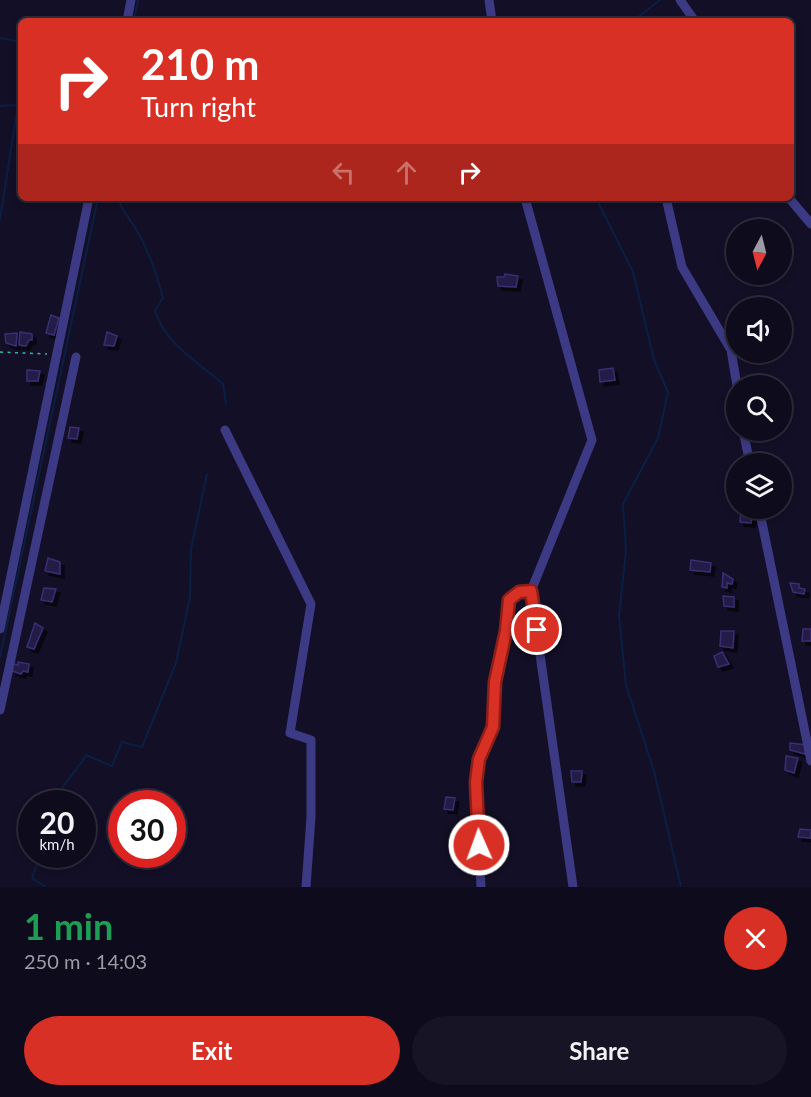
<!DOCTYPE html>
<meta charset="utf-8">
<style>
body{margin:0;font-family:Lato,sans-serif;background:#171425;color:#f1f3f6;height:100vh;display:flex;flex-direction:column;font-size:22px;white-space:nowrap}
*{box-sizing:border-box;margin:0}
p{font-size:20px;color:#9b9ba3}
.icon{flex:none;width:33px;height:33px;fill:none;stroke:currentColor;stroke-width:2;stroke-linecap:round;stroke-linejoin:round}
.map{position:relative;height:887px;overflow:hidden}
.drawer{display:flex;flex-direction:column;background:#0e0b1c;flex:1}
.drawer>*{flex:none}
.hud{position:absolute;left:18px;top:18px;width:776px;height:183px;border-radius:9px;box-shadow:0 3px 9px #0003,0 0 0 2px #2e2b3b;background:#d93025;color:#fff;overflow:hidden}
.needle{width:39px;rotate:187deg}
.tools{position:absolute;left:726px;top:219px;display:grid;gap:12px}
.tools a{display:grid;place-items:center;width:66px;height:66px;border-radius:50%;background:#0e0b1c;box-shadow:0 3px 9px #0003,0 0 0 2px #2e2b3b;font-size:30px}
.speed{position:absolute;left:18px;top:790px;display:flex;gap:12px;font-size:30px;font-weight:700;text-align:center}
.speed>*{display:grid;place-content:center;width:78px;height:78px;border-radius:50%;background:#0e0b1c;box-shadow:0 3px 9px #0003,0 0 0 2px #2e2b3b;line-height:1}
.speed small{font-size:15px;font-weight:400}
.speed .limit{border:9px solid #d22;background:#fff;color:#111}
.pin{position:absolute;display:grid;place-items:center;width:51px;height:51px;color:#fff;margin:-26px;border:3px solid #fff;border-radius:50%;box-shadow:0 2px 6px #0007}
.me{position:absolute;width:66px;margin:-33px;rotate:358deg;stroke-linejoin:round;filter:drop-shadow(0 0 4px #0008)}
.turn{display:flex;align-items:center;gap:21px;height:126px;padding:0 24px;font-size:27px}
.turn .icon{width:78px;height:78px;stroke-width:2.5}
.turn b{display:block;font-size:42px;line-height:51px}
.lanes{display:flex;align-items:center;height:57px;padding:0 24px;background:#0003;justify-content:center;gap:30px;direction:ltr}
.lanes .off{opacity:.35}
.round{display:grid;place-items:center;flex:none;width:63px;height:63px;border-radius:32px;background:#171425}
.overview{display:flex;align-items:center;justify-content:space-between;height:102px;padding:0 24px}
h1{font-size:36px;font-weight:700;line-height:45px;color:#1e9e55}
.cta{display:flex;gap:12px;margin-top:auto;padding:12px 24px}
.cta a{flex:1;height:69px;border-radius:36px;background:#d93025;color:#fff;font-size:24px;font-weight:700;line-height:69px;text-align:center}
.cta a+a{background:#171425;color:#f1f3f6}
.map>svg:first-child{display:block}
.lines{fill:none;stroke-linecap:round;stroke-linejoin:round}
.stream{stroke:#0a1f44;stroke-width:2}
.building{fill:#241b47;stroke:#3b2d73;stroke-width:1.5;filter:url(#shadow)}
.path{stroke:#2fb8b0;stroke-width:1.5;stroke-dasharray:3 4.5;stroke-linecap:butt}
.minor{stroke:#3d3a85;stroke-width:9}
.route-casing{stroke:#8d1f18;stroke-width:15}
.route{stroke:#d93025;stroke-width:10}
</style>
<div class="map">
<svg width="811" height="887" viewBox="0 0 811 887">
<defs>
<filter id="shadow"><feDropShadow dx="4" dy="4" stdDeviation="0" flood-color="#0009"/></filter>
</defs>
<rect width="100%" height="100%" fill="#130f26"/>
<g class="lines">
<g class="stream">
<polyline points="134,21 138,0"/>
<polyline points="633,21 660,0"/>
<polyline points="0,38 21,42"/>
<polyline points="0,106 18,105 0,219"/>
<path d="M118,198C122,212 130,219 137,231C149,251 157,275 163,298L155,310C163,342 199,363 223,384L226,404"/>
<polyline points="596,198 633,272 654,360 668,392 658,438 623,504 626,551 619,615 626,685 654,771 681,887"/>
<polyline points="0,657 98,198"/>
<path d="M55,804C57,789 78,770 86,755L112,766L122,742L142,747L176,663L190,597L191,549L207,474"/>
<polyline points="40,855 32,878 46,887"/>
</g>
</g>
<g class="building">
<polygon points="505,274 518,276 516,287 498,286 497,277 504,277"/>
<polygon points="51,315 59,318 54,335 46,333"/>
<polygon points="20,332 32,334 32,340 29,340 26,346 19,345"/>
<polygon points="107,332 117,336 114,346 104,345"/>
<polygon points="17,333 16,346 6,343 5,334"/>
<polygon points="613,368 615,380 600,382 599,370"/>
<polygon points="27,370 40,371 38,381 27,381"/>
<polygon points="70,427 79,428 77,439 68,438"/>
<polygon points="741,510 747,510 746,515 752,516 751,523 740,522"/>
<polygon points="48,558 60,562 60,574 45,571"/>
<polygon points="691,560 711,563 710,572 690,570"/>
<polygon points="723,573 733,579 732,584 727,583 727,588 722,587"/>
<polygon points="790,583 799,584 799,588 805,589 804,594 793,592"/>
<polygon points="44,588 56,589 52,602 41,600"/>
<polygon points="723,596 734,597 734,607 724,606"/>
<polygon points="35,623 43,628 34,649 27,647"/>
<polygon points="803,629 811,629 811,641 802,641"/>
<polygon points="721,631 734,631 733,648 720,646"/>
<polygon points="722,652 729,664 718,667 714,656"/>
<polygon points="18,662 29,664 28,672 23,671 21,674 12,671 13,664 18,665"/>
<polygon points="790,743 807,745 805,754 790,750"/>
<polygon points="786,756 798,758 794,773 785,770"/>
<polygon points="571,771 582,771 581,782 572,782"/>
<polygon points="446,797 455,798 453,810 444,809"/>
<polygon points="800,829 811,830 811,838 798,837"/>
</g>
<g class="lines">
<polyline class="path" points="0,352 47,354"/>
<g class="minor">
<polyline points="489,0 492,21"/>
<polyline points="680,0 695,21"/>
<polyline points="127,21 131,0"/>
<polyline points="525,198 592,440 531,591 573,887"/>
<polyline points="666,198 682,267 731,350 737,386"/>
<polyline points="789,198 811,224"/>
<polyline points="225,430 311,604 290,733 311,740 311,817 306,887"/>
<polyline points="743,430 750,464"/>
<polyline points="759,508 811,761"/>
<polyline points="0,629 89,198"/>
<polyline points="0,710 76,357"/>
<polyline points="481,887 476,782 479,759 493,727 495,682 506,631 509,600 519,592 531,591"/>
</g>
</g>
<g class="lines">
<g class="route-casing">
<polyline id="route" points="479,845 476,782 479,759 493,727 495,682 506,631 509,600 519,592 531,591 537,630"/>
</g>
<use href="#route" class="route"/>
</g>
</svg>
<div class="tools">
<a><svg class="needle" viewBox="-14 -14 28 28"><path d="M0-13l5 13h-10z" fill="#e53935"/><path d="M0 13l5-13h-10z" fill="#9b9ba3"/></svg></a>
<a><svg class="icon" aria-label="sound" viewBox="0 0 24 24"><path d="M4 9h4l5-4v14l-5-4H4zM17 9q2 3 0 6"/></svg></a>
<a><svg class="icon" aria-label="search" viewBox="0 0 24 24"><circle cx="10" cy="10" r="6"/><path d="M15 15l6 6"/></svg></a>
<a><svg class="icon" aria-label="layers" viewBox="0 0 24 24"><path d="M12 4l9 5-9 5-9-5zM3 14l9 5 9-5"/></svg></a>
</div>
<div class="speed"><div>20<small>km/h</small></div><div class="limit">30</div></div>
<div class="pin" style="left:537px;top:630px;background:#d93025"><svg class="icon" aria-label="arrive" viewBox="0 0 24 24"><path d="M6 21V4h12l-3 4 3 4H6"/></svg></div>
<svg class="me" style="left:479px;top:845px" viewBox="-20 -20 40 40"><circle r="17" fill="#d93025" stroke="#fff" stroke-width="3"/><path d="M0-11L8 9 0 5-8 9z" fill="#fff"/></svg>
<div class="hud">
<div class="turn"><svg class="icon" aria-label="right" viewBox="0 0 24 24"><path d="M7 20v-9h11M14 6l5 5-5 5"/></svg><div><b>210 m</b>Turn right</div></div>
<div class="lanes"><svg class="icon off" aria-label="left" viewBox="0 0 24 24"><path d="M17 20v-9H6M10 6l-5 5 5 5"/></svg><svg class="icon off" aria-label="ahead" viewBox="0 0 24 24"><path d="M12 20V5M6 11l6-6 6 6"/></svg><svg class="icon" aria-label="right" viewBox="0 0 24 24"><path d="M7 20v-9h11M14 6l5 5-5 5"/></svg></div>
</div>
</div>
<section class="drawer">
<div class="overview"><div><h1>1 min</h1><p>250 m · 14:03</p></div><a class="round" style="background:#d93025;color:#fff"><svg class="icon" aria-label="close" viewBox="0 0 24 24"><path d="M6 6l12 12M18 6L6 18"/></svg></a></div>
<div class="cta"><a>Exit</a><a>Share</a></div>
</section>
